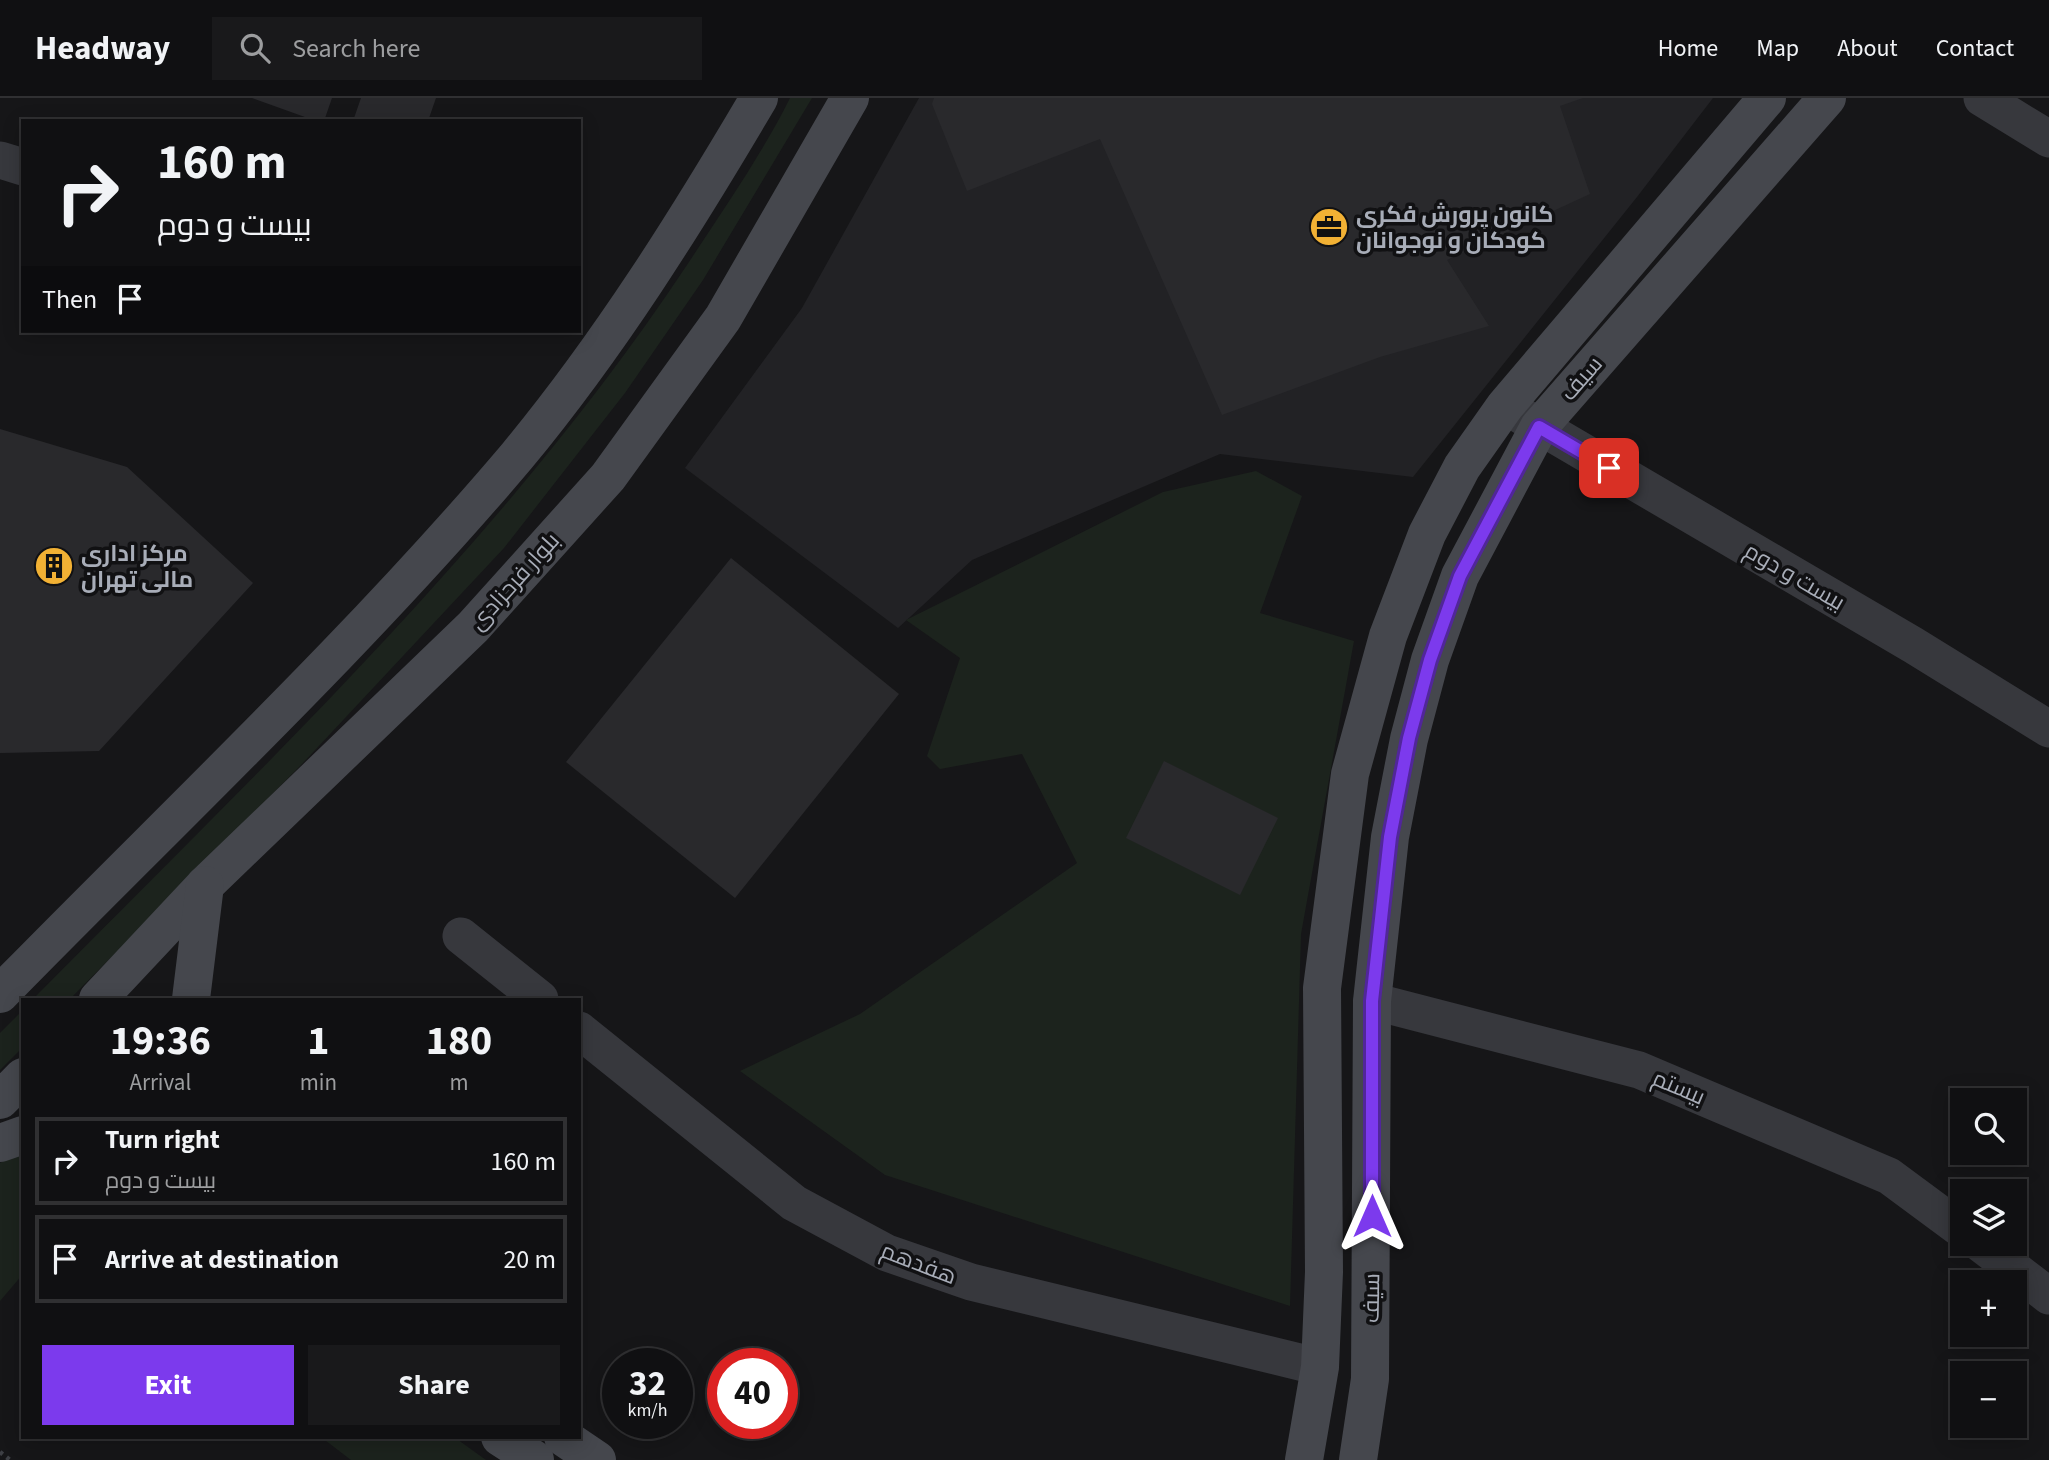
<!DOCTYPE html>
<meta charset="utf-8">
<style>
body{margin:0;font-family:"Source Sans 3",Cairo,sans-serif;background:#19191b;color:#f1f3f6;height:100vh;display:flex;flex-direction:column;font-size:26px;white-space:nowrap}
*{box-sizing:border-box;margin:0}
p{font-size:23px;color:#9c9d9f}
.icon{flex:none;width:38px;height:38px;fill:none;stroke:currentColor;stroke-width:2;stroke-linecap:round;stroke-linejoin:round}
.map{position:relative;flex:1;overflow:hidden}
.details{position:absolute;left:21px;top:900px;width:560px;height:441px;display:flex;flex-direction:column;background:#101012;border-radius:0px;box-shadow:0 4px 18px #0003,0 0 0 2px #303032}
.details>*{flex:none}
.top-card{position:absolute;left:21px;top:21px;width:560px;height:214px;border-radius:0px;box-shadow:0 4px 18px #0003,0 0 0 2px #303032;background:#101012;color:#f1f3f6;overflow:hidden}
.fabs{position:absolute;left:1950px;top:990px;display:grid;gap:14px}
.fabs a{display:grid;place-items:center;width:77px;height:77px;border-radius:0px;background:#101012;box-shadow:0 4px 18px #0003,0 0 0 2px #303032;font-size:35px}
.speed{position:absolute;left:602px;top:1250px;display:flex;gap:14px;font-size:35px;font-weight:700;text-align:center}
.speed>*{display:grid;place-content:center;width:91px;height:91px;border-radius:50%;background:#101012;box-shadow:0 4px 18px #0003,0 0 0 2px #303032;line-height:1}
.speed small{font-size:18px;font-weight:400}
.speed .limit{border:10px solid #d22;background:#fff;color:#111}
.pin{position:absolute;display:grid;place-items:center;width:60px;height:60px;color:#fff;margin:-30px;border-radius:14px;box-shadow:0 4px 10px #0006}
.me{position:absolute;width:77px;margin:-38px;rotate:0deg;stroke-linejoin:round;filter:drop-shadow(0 0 5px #0008)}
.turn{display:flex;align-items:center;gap:24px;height:147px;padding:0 21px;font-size:32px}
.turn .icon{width:91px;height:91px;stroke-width:2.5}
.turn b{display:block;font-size:49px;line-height:60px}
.then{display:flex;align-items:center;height:66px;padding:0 21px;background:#0003;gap:14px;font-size:26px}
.eta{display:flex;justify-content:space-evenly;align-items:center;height:119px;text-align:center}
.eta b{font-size:42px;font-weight:700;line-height:49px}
.cta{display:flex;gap:14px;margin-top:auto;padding:14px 21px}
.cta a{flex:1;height:80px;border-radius:0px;background:#7c3aed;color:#fff;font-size:28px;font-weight:700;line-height:80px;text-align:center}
.cta a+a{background:#19191b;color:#f1f3f6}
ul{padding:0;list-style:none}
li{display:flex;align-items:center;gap:21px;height:88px;margin:0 14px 10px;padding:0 7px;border:4px solid #303032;border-radius:0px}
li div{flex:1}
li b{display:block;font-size:26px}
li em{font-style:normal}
header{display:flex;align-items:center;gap:42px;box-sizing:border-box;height:98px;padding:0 35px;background:#101012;border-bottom:2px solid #303032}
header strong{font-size:33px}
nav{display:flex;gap:38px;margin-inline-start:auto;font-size:24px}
.search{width:490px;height:63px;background:#19191b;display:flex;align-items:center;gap:18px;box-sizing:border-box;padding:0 24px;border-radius:0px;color:#9c9d9f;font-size:26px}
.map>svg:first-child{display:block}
.built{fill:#222225}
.green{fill:#1c231d}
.building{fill:#29292c}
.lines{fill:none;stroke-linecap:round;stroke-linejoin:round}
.path{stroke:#3d3f44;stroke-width:4.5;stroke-dasharray:3.5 5;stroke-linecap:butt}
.street{stroke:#37383d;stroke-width:37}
.secondary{stroke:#45474d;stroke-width:38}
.route-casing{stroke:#51269a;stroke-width:18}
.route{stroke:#7c3aed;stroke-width:12}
.labels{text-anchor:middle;stroke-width:7;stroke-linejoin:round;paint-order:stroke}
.poi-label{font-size:23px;font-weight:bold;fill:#a8adb8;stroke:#111113;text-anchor:start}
.street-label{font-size:23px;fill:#a8adb8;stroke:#111113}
</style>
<header>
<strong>Headway</strong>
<div class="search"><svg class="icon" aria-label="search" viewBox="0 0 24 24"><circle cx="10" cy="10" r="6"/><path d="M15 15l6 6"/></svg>Search here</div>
<nav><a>Home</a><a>Map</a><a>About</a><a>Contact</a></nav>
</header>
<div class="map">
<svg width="2049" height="1362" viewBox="0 0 2049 1362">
<rect width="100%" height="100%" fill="#161618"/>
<polygon class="built" points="919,0 1713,0 1637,99 1413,379 1220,356 972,462 898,530 685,370 802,210"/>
<g class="green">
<path d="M790,0H812L703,182L625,295L504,450L302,666L70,901H33C263,668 505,441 687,167C723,112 761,58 790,0Z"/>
<polygon points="1256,373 1302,398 1260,515 1354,543 1301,836 1290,1208 885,1077 740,973 860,916 1077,765 1022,656 940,671 927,658 960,560 906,522 1163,394"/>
<polygon points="23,912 23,949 0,972 0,935"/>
<polygon points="23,1053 23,1176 0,1203 0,1065"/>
<polygon points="321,1339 454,1339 486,1362 351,1362"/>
</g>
<g class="building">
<polygon points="252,0 332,0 324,23 316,23"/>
<polygon points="361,0 436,0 428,23 353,23"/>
<polygon points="934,0 1583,0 1560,8 1590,96 1447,162 1489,228 1380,259 1222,317 1100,41 967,93 932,6"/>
<polygon points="0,331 127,369 253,485 99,653 0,655"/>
<polygon points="731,460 899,596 735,800 566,664"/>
<polygon points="1164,663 1278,720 1240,797 1126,740"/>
</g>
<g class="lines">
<polyline class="path" points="0,1354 10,1362"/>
<g class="street">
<polyline points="1982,0 2049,41"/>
<polyline points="0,62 23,69"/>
<polyline points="1505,308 1913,547 2049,631"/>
<polyline points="461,838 540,901"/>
<polyline points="1372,903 1639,972 1889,1078 1962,1132"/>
<polyline points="579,932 794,1105 887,1155 971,1184 1320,1269"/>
<polyline points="1981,1146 2049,1198"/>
</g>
<g class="secondary">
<path d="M0,896C174,718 356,548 517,358C609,247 686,124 759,0"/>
<polyline points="98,901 205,787 473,529 608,379 723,220 850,0"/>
<polyline points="191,901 205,787"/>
<polyline points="0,1002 23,979"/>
<polyline points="0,1045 23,1037"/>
<polyline points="500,1339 535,1362"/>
<polyline points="563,1339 597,1362"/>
<polyline points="1304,1362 1320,1269 1324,1174 1322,890 1350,676 1388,538 1427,436 1462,369 1505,308 1767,0"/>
<polyline points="1358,1362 1370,1281 1372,903 1390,739 1409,641 1430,562 1460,478 1539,329 1827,0"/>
</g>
</g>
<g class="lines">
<g class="route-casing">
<polyline id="route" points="1372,1118 1372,903 1390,739 1409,640 1430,562 1460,478 1539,329 1609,370"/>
</g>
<use href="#route" class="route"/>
</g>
<defs>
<g id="office-disc" transform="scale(2.0125)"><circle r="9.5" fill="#f2b134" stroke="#111113"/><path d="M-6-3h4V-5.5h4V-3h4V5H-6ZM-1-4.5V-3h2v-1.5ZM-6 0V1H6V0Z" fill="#111"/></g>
<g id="building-disc" transform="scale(2.0125)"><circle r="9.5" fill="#f2b134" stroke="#111113"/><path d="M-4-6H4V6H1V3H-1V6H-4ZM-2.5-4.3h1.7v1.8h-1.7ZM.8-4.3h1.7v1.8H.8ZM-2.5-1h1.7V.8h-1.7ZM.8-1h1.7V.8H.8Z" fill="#111"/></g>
</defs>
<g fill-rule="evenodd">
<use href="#office-disc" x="1329" y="129"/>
<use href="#building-disc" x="54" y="468"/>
</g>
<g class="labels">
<g class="poi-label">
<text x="1356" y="124">کانون پرورش فکری<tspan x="1356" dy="26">کودکان و نوجوانان</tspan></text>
<text x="81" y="463">مرکز اداری<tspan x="81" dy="26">مالی تهران</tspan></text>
</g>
<g class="street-label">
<text transform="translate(1581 280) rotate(-49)" y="8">سیف</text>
<text transform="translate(1795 478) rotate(30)" y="8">بیست و دوم</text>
<text transform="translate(514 483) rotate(-48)" y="8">بلوار فرحزادی</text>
<text transform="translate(1679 989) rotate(23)" y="8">بیستم</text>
<text transform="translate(919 1165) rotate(21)" y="8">هفدهم</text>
<text transform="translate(1371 1200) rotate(-89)" y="8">سیف</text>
</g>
</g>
</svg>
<div class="fabs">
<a><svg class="icon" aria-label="search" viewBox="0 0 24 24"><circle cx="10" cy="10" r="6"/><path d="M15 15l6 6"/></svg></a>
<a><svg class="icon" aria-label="layers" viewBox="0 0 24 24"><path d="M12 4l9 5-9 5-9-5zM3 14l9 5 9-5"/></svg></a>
<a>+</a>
<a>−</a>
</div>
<div class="speed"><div>32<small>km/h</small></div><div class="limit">40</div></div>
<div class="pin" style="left:1609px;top:370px;background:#d93025"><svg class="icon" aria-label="arrive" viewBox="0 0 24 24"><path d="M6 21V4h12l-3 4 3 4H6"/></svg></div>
<svg class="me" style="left:1372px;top:1118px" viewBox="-20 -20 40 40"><path d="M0-17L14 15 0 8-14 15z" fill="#7c3aed" stroke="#fff" stroke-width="4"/></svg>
<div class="top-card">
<div class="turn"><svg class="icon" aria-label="right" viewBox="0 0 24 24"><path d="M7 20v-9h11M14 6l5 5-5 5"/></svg><div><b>160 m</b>بیست و دوم</div></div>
<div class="then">Then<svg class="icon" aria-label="arrive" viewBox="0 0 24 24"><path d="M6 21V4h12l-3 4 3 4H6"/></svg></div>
</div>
<section class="details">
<div class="eta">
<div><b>19:36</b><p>Arrival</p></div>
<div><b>1</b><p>min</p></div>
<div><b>180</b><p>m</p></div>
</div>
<ul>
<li><svg class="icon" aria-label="right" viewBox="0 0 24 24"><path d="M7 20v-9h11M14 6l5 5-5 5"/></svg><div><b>Turn right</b><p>بیست و دوم</p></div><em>160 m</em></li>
<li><svg class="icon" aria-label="arrive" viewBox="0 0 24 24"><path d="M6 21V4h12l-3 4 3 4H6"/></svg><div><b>Arrive at destination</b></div><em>20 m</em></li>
</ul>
<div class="cta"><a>Exit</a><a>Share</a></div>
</section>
</div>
